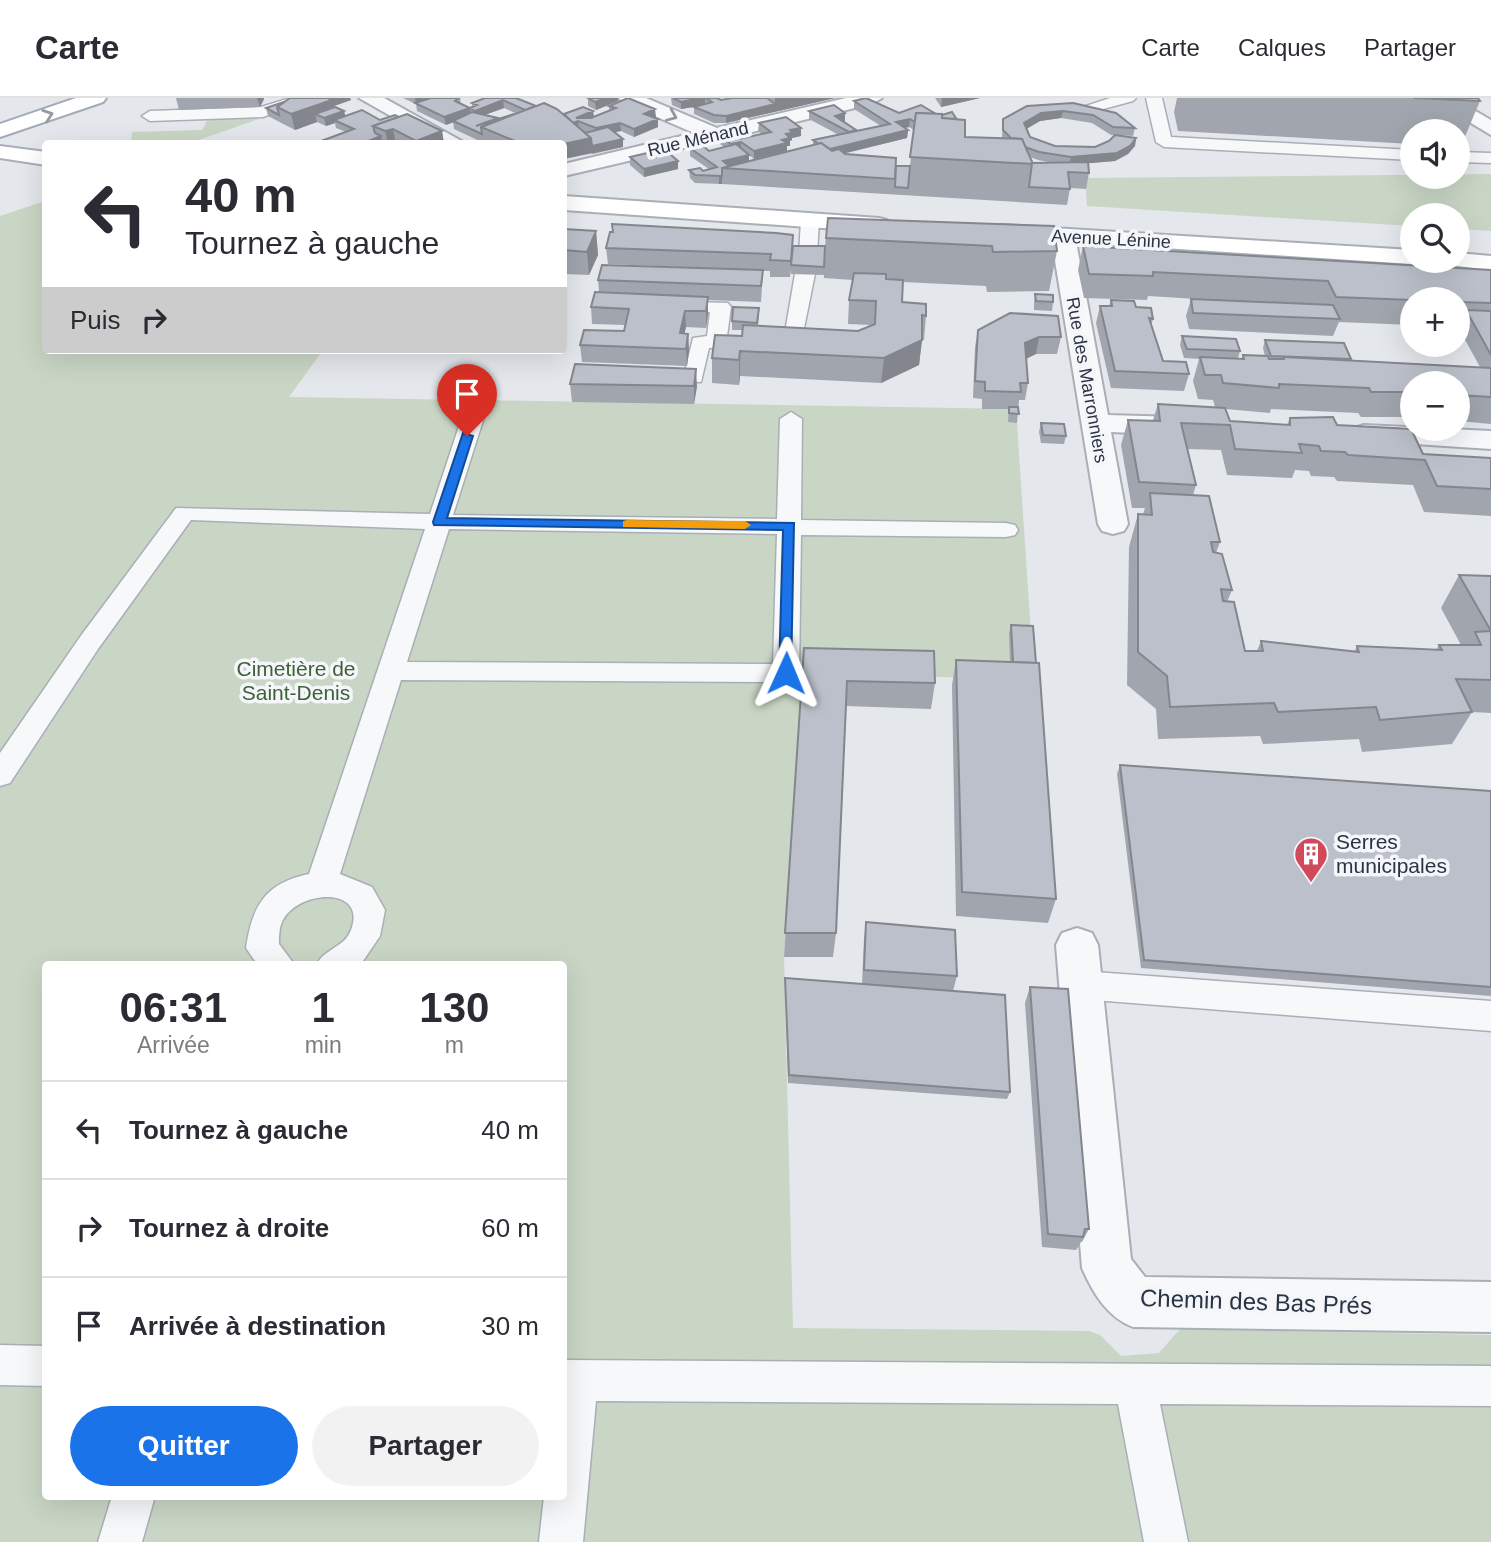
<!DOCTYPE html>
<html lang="fr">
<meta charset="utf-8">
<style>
body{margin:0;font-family:Helvetica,sans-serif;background:#f2f2f3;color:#2b2b33;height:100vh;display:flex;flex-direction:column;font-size:26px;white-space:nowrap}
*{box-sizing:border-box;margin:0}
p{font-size:23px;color:#7c7c81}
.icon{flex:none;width:38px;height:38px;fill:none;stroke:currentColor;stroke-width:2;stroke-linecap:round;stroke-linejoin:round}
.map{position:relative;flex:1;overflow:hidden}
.drawer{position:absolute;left:42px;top:863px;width:525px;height:539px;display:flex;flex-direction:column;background:#fff;border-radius:7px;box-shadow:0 7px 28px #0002}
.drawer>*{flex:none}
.banner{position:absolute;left:42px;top:42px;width:525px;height:214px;border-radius:7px;box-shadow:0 7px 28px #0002;background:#fff;color:#2b2b33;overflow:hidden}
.fabs{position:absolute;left:1400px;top:21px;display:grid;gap:14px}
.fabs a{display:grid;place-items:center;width:70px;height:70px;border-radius:50%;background:#fff;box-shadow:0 7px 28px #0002;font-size:35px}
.pin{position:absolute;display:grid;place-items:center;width:60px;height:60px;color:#fff;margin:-72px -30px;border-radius:50% 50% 50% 0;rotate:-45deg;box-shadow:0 0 7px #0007}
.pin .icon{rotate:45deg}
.me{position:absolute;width:77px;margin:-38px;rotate:1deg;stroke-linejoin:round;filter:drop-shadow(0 0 5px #0008)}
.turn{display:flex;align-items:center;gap:24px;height:147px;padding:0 28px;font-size:32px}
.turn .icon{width:91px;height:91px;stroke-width:2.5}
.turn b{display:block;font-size:49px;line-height:60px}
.then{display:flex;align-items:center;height:66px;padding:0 28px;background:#0003;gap:14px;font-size:26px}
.eta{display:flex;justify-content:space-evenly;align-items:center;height:119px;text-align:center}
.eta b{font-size:42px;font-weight:600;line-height:49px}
.cta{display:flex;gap:14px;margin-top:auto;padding:14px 28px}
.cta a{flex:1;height:80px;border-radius:42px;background:#1a73e8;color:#fff;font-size:28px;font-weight:600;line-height:80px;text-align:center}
.cta a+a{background:#f2f2f3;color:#2b2b33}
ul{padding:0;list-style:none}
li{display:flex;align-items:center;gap:21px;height:98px;padding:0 28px;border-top:2px solid #e1e1e2}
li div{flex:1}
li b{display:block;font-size:26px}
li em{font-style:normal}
header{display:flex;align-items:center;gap:42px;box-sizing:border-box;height:98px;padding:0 35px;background:#fff;border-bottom:2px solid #e1e1e2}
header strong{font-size:33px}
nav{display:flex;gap:38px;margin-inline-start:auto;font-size:24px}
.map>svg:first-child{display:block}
.green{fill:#c9d6c5;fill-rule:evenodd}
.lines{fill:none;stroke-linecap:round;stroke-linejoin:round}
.service-casing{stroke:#a9aeb7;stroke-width:3}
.minor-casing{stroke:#a9aeb7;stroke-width:4}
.tertiary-casing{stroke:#a9aeb7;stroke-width:4}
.secondary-casing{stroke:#a9aeb7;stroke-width:4}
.primary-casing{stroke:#a3abb8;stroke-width:4}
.service{fill:#f7f8fa;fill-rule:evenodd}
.minor{fill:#f7f8fa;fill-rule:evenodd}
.tertiary{fill:#f7f8fa;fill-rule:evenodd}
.secondary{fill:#fff;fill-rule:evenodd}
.primary{fill:#fff;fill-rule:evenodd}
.wall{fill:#a1a5ae;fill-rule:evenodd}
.shaded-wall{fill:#83868d}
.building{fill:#bbc0ca;stroke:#83868d;stroke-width:2}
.oneway{stroke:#959aa2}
.oneway2{stroke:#9196a0}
.route{fill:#1a73e8;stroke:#114b97;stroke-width:2}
.slow{fill:#f59e0b}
.labels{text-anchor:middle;stroke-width:7;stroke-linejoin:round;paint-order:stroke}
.far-street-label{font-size:18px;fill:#2b3445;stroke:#f4f6f9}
.park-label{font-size:21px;fill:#3f6138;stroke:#f4f6f9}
.poi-label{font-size:21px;fill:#2b3445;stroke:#f4f6f9;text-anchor:start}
.near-street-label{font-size:24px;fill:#2b3445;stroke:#f4f6f9}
</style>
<header>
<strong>Carte</strong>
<nav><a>Carte</a><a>Calques</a><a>Partager</a></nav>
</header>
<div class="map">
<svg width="1491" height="1444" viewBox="0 0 1491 1444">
<rect width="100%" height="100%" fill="#e4e7ec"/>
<g class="green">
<polygon points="208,21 259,21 190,45 131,43 132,34 202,32"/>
<polygon points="1491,76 1491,133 1458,131 1458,117 1412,117 1412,128 1087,108 1085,80"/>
<path d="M45,103L46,252H323L289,299L1016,311L1034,581L803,576L784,859L793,1230L1089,1233L1100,1237L1121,1258L1159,1255L1180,1231L1491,1237V1444H0V118ZM46,866H564V1398H46Z"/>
</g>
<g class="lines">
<g class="service-casing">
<g id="service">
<polygon points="290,0 313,0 263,19 150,23 142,18 150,13 261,9"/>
<polygon points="1110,0 1136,0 1133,3 1085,16 1077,11"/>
<polygon points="1146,0 1162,0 1171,39 1412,52 1412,62 1164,49 1156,44"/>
<polygon points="1458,54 1491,55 1491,65 1458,64"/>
<polygon points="810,117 819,122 817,157 808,163 799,157 801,122"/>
<polygon points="805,170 815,176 800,250 709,250 701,284 657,282 653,278 657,274 685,273 693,240 707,238 710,214 669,213 659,207 662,203 728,205 731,209 727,238 784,240 795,176"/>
<path d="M474,309L485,316L453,417L777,421L780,321L791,314L802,321L801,422L1006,425L1015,427L1018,432L1015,437L1006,439L801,437L799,575L795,582L786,584L401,582L340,776L372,789L385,812L380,838L361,866H317C324,851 345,849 351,832C368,787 296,792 282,824C279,830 279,839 279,846L294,866H257L246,850C252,808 265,785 309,776L425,431L191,422L98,551L10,685L0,688V655L80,539L176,410L430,416L463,316ZM449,431L777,436L773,566L407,564Z"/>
<polygon points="1081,873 1491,903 1491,933 1081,901 1069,897 1065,887 1069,877"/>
<polygon points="0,1247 46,1248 46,1288 0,1287"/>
<polygon points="564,1262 1491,1268 1491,1308 1160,1306 1188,1444 1144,1444 1118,1306 596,1303 583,1444 539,1444 544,1398 564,1398"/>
<polygon points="112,1398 155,1398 142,1444 98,1444"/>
</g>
</g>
<g class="minor-casing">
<g id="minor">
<polygon points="359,0 384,0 467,46 440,46"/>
<polygon points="619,0 646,0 717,30 846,0 882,0 872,6 564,78 564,66 694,35 622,4"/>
<polygon points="1063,131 1071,133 1075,138 1108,317 1178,319 1188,322 1192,328 1188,334 1178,337 1111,334 1128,426 1124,433 1113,436 1102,433 1098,426 1051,138 1055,133"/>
<polygon points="1364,327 1491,333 1491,351 1354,342 1350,336 1354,330"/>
<path d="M1077,830L1092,835L1098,847L1131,1161L1145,1179L1491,1184V1234L1133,1229C1107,1219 1093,1195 1082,1170L1056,847L1062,835Z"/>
</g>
</g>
<g class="tertiary-casing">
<polygon id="tertiary" points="1429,0 1453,0 1491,22 1491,37"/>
</g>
<g class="secondary-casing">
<g id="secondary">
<polygon points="0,48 46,54 46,67 0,60"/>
<polygon points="564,98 879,120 887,122 891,127 887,132 879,134 564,112"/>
<polygon points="1002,127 1412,152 1412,163 1421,163 1412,166 994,139 990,134 994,129"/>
<polygon points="1458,155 1491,158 1491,172 1449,167 1446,163 1458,163"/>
</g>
</g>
<g class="primary-casing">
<polygon id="primary" points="76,0 106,0 103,4 0,39 0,26"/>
</g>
<use href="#service" class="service"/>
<use href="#minor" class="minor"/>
<use href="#tertiary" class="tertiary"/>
<use href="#secondary" class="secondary"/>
<use href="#primary" class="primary"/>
</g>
<g class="wall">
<polygon points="176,0 264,0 264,1 260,9 179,12"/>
<polygon points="290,0 350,0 351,2 334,8 334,9 344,13 345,18 380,22 442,33 444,46 325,46 324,42 346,34 336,30 335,25 326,28 317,24 295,32 268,18 266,10 284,4"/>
<path d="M403,0H460L461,6L470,10L472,9V5L516,0L536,8L564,16L593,13L594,19L609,13V8L656,19L654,20L658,29L634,39L621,33L615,34L623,49L593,56L564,46H486L454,31L453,24L446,27L417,13L416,6ZM504,10L517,16L498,21V20L485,17Z"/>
<polygon points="588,0 618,3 596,12 588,8"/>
<polygon points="671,0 721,0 719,1 721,2 732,0 835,0 726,25 714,25 694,16 694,9 681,11 672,7"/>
<polygon points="935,0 980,0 941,9"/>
<polygon points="1177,0 1414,0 1480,3 1461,48 1458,48 1458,33 1412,33 1412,46 1178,33 1174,14"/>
<path d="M854,3L899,15L936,16L956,21L965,39L1002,40L1003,21L1073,5L1135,30L1133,38L1117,37L1136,40L1135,48L1128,56L1115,63L1088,65L1089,75L1086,91L1070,90L1067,107L722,86L695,85L690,80L689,72L703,73L709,71L690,58V50L709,53L724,49L716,43V35L739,41L762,36L758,33L759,25L801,38L792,40V42L790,43V48H787V53L754,61L749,57V63L813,47V42L839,37L809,21V13L845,23H843L856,33L881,28L854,11ZM1061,20L1092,25L1111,37H1115L1109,43L1095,49L1055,48L1030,39L1026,31L1040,23ZM909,29L914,32L910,68H896L845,55L907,40L908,32L905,30ZM1030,59L1038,62L1053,65H1032Z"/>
<polygon points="630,59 678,71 644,79 630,67"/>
<polygon points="828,120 1057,153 1049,193 987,194 986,188 903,184 902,204 926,218 924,242 922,242 919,267 881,285 740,278 739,287 712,285 712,260 742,238 743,232 732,232 732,223 759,218 758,228 858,233 872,227 848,226 849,202 853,182 824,180 824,177 791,176 791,171 790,179 770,179 770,173 763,173 761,204 708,202 708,216 706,230 686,229 684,235 688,236 689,253 687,268 582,264 580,247 624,233 626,227 592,226 591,209 599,194 598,182 729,171 608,166 606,150 825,148"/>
<polygon points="564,131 596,133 598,157 589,177 564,176"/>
<polygon points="1083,148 1491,172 1491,326 1458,323 1458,285 1412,285 1412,319 1361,319 1358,315 1271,311 1270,315 1226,311 1230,323 1287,327 1290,320 1337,327 1423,356 1491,360 1491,418 1424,414 1413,387 1337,383 1334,379 1311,378 1309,373 1295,372 1292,380 1227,377 1221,352 1187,351 1196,387 1193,397 1220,444 1216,455 1232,492 1227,504 1245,553 1257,553 1261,543 1354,554 1357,548 1436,552 1439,547 1461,547 1441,510 1459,477 1491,478 1491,615 1472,614 1452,646 1362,654 1359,641 1263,646 1260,638 1158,641 1156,611 1127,587 1129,449 1138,416 1143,416 1145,410 1132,410 1121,347 1128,322 1153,322 1158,306 1215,309 1213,302 1198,301 1193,283 1199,261 1184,260 1180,247 1182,238 1240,253 1238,260 1242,260 1243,257 1265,258 1263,250 1265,242 1350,262 1480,269 1458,229 1458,201 1412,201 1412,227 1339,224 1333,238 1189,231 1186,218 1191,201 1230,203 1148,198 1147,202 1084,200 1078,172"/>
<polygon points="1035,196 1053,204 1052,213 1034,212 1034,204"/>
<polygon points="1111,202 1136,209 1153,221 1151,227 1163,263 1189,276 1184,293 1111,290 1096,225 1100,208 1109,208"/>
<polygon points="978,232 1061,239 1057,256 1036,256 1026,260 1028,285 1025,302 1019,302 1017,325 1008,324 1009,311 982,311 982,301 973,300 975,249"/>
<polygon points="570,286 697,288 694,306 572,304"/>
<polygon points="1041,325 1066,338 1064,346 1041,345 1039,334"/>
<polygon points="1011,527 1056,801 1048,825 956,818 952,587 956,562 1010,564 1009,536"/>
<polygon points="804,550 935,585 931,611 846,608 836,835 833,859 784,859"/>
<polygon points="1120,667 1491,693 1491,898 1141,870 1117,676"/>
<polygon points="866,824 957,878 953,893 1010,994 1007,1001 788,985 785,880 862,886 864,841"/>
<polygon points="1030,889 1089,1131 1082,1144 1081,1144 1076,1152 1042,1149 1025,905"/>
</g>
<g class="shaded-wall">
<polygon points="257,0 264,0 264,1 260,9"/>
<polygon points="321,0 350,0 351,2 334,8 336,16 344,13 346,21 334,22 335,25 326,28 324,20 315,16 317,24 295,32 291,16"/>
<polygon points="415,0 434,0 416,6"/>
<polygon points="606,0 618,0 618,3 596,12 595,4"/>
<polygon points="700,0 705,0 705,7 681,11 681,4"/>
<polygon points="775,0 835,0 726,25 726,18 775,6"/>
<polygon points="942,0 980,0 941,9"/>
<polygon points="503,2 504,10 476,20 475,13"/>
<polygon points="470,10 471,18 446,27 444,19"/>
<polygon points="655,11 656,19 644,24 644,16"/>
<polygon points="593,13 594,21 578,23 579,31 568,34 576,20"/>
<polygon points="1063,13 1061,20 1040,23 1023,33 1024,25 1041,15"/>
<polygon points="845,15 845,23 834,25 835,18"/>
<polygon points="658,21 658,29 634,39 634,31"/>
<polygon points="910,21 909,29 896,32 896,24"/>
<polygon points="620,25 621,33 596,38 596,30"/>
<polygon points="801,30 801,38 792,40 792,42 790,43 790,48 787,48 787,53 754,61 754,53 782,42 790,32"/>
<polygon points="393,31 396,46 388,46 385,33"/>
<polygon points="908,32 907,40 826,60 827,52"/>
<polygon points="442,33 444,46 416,46 416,43"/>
<polygon points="381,38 383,46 361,46"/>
<polygon points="591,40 623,41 623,49 564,61 564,46"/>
<polygon points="1136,40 1135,48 1128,56 1115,63 1069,67 1071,59"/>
<polygon points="741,44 741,51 731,54 731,46"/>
<polygon points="749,57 749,65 727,70 723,63"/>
<polygon points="678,63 678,71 644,79 644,71"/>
<rect x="719" y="78" width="3" height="8"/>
<polygon points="596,133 598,157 589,177 587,154"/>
<polygon points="708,199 708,216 706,230 706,213"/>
<polygon points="685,213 686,229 681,252 680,235"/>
<polygon points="688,236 689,253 687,268 686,251"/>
<polygon points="1039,239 1036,256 1022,263 1025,245"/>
<polygon points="922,242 919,267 881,285 884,260"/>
<polygon points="740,253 740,278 739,287 739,262"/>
<polygon points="696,271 697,288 694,306 694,288"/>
</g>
<g class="building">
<polygon points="290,0 328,0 332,2 291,16 277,9"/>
<polygon points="431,0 459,0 455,3 470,10 444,19 415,5"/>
<polygon points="485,0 516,0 536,8 525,12 503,2 475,13 470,10 477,7 472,5"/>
<polygon points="588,0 606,0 595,4"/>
<polygon points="628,0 655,11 644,16 658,21 634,31 620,25 596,30 578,23 573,25 564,16 583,9 593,13 576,20 591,20 616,10 609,8"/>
<polygon points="673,0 700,0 681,4"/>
<polygon points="706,0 717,0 721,2 732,0 767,0 775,6 726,18 714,17 694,9 712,4"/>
<polygon points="866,0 899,15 921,7 936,16 916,15 915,24 910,21 896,24 908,32 830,51 821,45 819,46 813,42 890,26 854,3"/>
<polygon points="1414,0 1478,0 1480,3"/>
<polygon points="284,4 277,9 279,17 266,10"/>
<polygon points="544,5 557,11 591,40 564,46 522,46 481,29"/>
<polygon points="1073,5 1116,15 1135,30 1113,29 1093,17 1063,13 1041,15 1024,25 1030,39 1055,48 1095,49 1109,43 1115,37 1136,40 1130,48 1117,55 1071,59 1039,54 1025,49 1022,41 1011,40 1003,32 1003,21 1027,8"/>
<polygon points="834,7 845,15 835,18 856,32 849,34 809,13"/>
<polygon points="335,9 344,13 324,20 315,16"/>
<polygon points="362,12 380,22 395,17 399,19 373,28 375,35 381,38 361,46 332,46 324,42 354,31 334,22"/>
<polygon points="472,14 498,20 476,28 514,16 481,29 482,36 453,23"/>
<polygon points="952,14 956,20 951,21 942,20 942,17"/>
<polygon points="916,15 942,16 942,20 965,22 965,39 1022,41 1033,66 910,59"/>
<polygon points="407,16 442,33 416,43 393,31 385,33 373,28"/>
<polygon points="786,19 801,30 790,32 792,35 786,36 790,40 782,42 787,45 754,53 741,44 731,46 716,35 727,32 739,41 771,34 759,25"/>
<polygon points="608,29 623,41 592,48 591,40 585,35"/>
<polygon points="821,45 832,53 839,51 845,56 896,60 895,81 722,70"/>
<polygon points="736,46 749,57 723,63 729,68 722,70 722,78 695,77 689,72 700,70 703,73 717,69 690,50 702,47 709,53"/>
<polygon points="664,51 678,63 644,71 630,59"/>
<polygon points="1088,64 1089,75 1068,74 1070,91 1029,89 1032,65"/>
<polygon points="896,68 910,68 908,90 895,89"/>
<polygon points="828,120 1054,128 1057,153 993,154 992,148 826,140"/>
<polygon points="612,126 776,135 793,137 791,163 770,162 771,156 606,150 610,134 613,134"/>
<polygon points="564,131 596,133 587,154 564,152"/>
<polygon points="793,148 825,148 824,169 791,167"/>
<polygon points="1083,148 1491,172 1491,205 1458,204 1458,201 1412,201 1412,202 1336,199 1328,183 1153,174 1153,178 1089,176"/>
<polygon points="602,167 763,172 761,188 598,182"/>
<polygon points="854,175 886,176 886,181 903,182 902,204 926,206 926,218 922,217 922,242 884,260 740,253 739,262 712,260 715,237 742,238 743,227 858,233 875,226 876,203 849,202"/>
<polygon points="595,194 708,199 706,213 685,213 680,235 688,236 686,251 580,247 584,232 624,233 629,211 591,209"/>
<polygon points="1035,196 1053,197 1053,204 1036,203"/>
<polygon points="1191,201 1333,207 1340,221 1193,215"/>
<polygon points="1111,202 1134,203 1136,209 1151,210 1153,221 1149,220 1163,263 1186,264 1189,276 1115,273 1100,208 1112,208"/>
<polygon points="733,209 759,210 757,225 732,223"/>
<polygon points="1466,212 1491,213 1491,257"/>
<polygon points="1010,215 1058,218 1061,239 1039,239 1025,245 1028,285 1020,285 1021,294 985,293 985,284 975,283 978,232"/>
<polygon points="1182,238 1236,241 1240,253 1187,251"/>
<polygon points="1265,242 1344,245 1351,261 1271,258"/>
<polygon points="1243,257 1268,258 1269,261 1284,261 1284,259 1491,270 1491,299 1458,297 1458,285 1412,285 1412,294 1371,294 1369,290 1279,286 1279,290 1223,285 1221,277 1205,277 1200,259 1244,261"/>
<polygon points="575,266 696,271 694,288 570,286"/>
<polygon points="1158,306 1225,310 1230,323 1290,327 1290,320 1333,319 1337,327 1411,331 1423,356 1491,360 1491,391 1437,388 1425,362 1348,357 1345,354 1321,353 1319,348 1299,346 1302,355 1235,351 1230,327 1181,325 1196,387 1139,384 1128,322 1160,323"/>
<polygon points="1009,309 1018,309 1019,316 1009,315"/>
<polygon points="1041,325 1064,326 1066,338 1043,337"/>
<polygon points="1150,395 1209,398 1220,444 1211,444 1213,454 1222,456 1232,492 1221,491 1223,503 1234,504 1245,553 1263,553 1261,543 1359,554 1357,548 1442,552 1439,547 1481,547 1475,534 1491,533 1491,582 1456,581 1472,614 1380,622 1376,609 1278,614 1274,605 1170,609 1167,578 1138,554 1138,416 1152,417"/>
<polygon points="1459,477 1491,478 1491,533"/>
<polygon points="1011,527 1033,528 1036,565 1013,564"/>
<polygon points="804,550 934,553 935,585 847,583 836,835 785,835"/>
<polygon points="956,562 1039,565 1056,801 962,794"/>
<polygon points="1120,667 1491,693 1491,889 1144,862"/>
<polygon points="866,824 955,832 957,878 864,872"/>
<polygon points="785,880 1005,897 1010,994 789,977"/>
<polygon points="1030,889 1068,891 1089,1131 1085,1131 1083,1139 1048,1136"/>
</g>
<defs><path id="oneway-chevron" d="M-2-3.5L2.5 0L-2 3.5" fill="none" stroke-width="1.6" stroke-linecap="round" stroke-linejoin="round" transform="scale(1.75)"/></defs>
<use class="oneway" href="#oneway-chevron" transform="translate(48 17) rotate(-19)"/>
<use class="oneway2" href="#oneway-chevron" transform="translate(672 18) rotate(23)"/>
<polygon class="route" points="463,335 473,338 447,420 794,425 791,578 786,580 779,575 783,432 434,427 433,424"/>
<polygon class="slow" points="627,422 745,423 751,427 745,431 623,429 623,423"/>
<defs>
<g id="building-pin" transform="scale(1.75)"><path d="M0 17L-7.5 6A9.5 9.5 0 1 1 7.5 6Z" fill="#d1495b" stroke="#f4f6f9"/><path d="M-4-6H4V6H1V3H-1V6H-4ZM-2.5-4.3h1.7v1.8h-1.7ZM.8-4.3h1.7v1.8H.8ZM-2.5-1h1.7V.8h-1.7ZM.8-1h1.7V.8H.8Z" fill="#fff"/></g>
</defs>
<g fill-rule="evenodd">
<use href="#building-pin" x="1311" y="756"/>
</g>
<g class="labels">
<g class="far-street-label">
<text transform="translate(698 41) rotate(-13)" y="6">Rue Ménand</text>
<text transform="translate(1111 141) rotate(3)" y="6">Avenue Lénine</text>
<text transform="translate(1087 282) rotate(80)" y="6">Rue des Marronniers</text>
</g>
<g class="park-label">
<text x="296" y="578">Cimetière de<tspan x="296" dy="24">Saint-Denis</tspan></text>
</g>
<g class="poi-label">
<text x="1336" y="751">Serres<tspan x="1336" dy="24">municipales</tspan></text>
</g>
<g class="near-street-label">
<text transform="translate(1256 1204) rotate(2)" y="8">Chemin des Bas Prés</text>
</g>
</g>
</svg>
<div class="fabs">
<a><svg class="icon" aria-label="sound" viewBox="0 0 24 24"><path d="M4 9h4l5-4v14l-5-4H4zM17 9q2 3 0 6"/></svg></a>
<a><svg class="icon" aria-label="search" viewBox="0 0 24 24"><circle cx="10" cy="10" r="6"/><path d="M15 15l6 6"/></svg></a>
<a>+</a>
<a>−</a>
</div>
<div class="pin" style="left:467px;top:338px;background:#d93025"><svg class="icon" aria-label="arrive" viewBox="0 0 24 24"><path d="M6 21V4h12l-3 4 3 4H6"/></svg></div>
<svg class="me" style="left:786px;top:575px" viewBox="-20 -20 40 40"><path d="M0-17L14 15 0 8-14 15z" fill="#1a73e8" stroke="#fff" stroke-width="4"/></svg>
<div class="banner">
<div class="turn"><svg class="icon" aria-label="left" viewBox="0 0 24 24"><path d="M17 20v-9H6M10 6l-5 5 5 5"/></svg><div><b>40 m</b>Tournez à gauche</div></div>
<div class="then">Puis<svg class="icon" aria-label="right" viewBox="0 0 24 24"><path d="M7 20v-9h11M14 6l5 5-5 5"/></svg></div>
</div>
<section class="drawer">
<div class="eta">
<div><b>06:31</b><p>Arrivée</p></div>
<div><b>1</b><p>min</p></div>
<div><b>130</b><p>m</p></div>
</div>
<ul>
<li><svg class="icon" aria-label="left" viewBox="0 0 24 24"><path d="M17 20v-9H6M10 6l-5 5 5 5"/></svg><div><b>Tournez à gauche</b></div><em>40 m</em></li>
<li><svg class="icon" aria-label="right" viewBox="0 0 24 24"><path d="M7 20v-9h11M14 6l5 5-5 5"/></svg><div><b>Tournez à droite</b></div><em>60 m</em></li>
<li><svg class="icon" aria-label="arrive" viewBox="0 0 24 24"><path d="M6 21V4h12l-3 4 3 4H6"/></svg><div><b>Arrivée à destination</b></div><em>30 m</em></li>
</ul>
<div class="cta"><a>Quitter</a><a>Partager</a></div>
</section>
</div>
